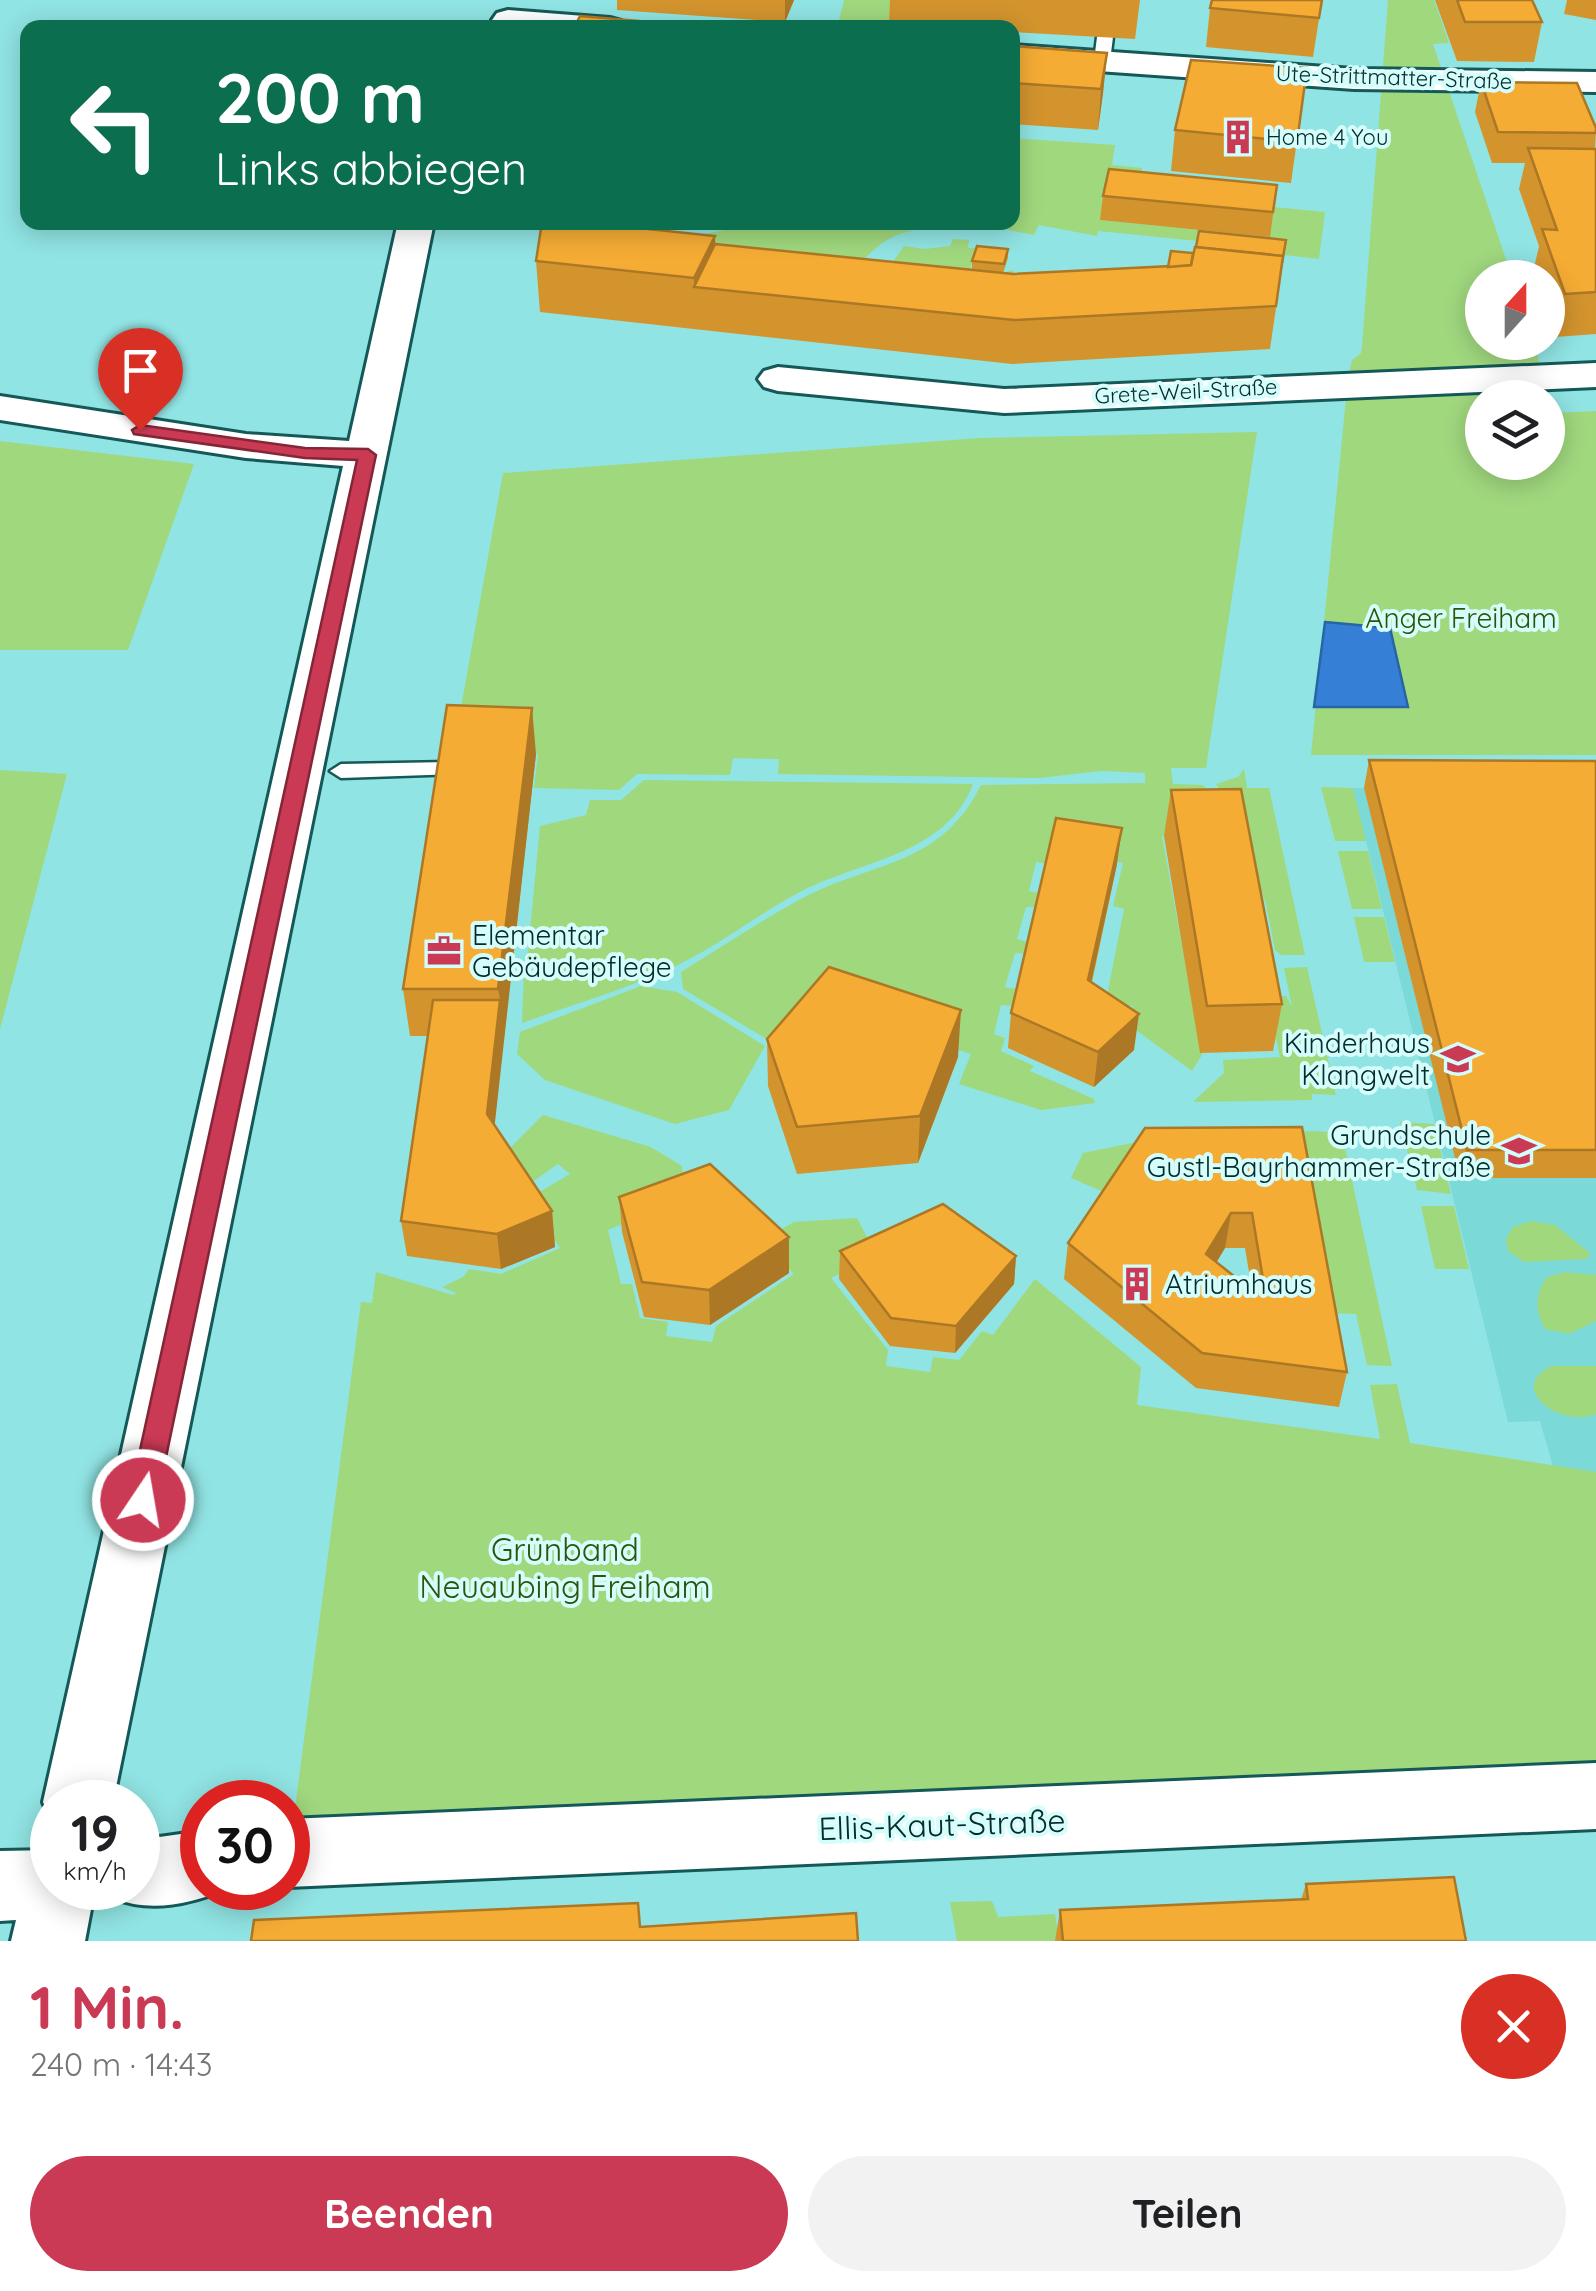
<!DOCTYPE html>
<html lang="de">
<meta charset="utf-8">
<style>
body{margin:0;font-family:Quicksand,sans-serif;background:#f2f2f2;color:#202124;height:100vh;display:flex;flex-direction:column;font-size:38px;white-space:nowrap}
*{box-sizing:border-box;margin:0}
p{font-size:32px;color:#757577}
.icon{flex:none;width:55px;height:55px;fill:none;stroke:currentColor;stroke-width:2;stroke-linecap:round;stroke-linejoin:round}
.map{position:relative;height:1941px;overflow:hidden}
.drawer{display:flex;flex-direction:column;background:#fff;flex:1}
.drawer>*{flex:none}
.hud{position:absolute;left:20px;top:20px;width:1000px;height:210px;border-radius:20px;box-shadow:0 5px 25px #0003;background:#0b6e4f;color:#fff;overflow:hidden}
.needle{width:65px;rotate:21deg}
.tools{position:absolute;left:1465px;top:260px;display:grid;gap:20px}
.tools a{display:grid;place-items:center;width:100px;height:100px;border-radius:50%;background:#fff;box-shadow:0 5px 25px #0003;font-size:50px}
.speed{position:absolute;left:30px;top:1780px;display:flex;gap:20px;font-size:50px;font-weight:700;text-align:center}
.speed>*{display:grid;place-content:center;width:130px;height:130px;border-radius:50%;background:#fff;box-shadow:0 5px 25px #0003;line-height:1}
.speed small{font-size:25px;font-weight:400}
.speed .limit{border:15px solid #d22;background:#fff;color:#111}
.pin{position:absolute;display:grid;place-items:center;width:85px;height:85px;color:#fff;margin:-102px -42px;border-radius:50% 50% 50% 0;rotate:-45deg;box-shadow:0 0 10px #0007}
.pin .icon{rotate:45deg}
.me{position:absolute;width:110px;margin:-55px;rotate:12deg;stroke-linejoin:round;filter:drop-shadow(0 0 8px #0008)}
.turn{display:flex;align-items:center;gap:35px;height:210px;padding:0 30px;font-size:45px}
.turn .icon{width:130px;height:130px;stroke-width:2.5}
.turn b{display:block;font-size:70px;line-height:85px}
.round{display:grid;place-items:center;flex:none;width:105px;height:105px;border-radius:52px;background:#f2f2f2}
.head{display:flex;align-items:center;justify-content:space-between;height:170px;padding:0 30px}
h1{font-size:60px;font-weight:700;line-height:75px;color:#ca3a55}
.button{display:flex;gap:20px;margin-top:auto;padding:20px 30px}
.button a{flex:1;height:115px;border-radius:60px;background:#ca3a55;color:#fff;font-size:40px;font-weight:700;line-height:115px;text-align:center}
.button a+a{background:#f2f2f2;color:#202124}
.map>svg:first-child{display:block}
.built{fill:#7bd9d8}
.green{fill:#a0d87e;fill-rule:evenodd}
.water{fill:#357fd6;stroke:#2766a2;stroke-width:2.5}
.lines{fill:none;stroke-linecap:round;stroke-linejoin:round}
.lane-casing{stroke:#145958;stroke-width:5}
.street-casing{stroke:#145958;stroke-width:6}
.lane{fill:#fff;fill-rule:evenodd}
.street{fill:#fff;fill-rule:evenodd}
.wall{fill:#d3942e;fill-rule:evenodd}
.shaded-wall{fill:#ac7825}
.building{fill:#f5ac35;stroke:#ac7825;stroke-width:2.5;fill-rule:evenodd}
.route{fill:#ca3a55;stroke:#832637;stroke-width:2.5}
.labels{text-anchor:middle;stroke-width:8;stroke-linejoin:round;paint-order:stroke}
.far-street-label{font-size:22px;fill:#052b2a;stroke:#d5fdfc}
.far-poi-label{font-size:22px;fill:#052b2a;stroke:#d5fdfc;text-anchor:start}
.park-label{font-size:28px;fill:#2d540a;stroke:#d5fdfc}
.poi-label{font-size:28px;fill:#052b2a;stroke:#d5fdfc;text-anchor:start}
.near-park-label{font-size:32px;fill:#2d540a;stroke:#d5fdfc}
.near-street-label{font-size:32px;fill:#052b2a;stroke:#d5fdfc}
</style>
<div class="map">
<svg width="1596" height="1941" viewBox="0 0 1596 1941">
<rect width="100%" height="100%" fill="#90e4e3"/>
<polygon class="built" points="1353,788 1596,788 1596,1472 1553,1466 1540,1421 1508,1422"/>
<g class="green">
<polygon points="844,0 897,0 890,25 927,27 837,28"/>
<path d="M1388,0H1434L1449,43L1433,44L1512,277L1482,278V342L1534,343L1553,413L1596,411V755H1311L1348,378L1352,360L1361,353L1362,346ZM1482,398H1548V462H1482Z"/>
<polygon points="1013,138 1115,145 1112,165 1142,168 1141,186 1101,220 1269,237 1274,207 1325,212 1319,259 1268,253 1267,248 1098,231 1097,236 1039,225 1034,235 1003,229 1000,223 1012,222"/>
<path d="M852,224L914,231C890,233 873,249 857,267L705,243L703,234L725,230H847Z"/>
<polygon points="953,239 969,240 968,248 1006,249 974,254 970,270 1004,273 1012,270 1025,286 883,276 904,246 925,249 950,246"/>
<path d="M1257,432L1206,768H1171L1173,784L1203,785L1222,810L1178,834L1162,836L1202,1055L1192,1071L1129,1025L1133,1006H1105L1124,909L1113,906L1123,863L1051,851L1047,864L1036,862L1029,891L1039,893L1036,907H1026L1017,939L1027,942L1025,954L1015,953L1005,987L1016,989L1012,1006L1001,1005L994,1034L1005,1038L1001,1051L1034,1066L1030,1071L1094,1099L1095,1103L1041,1110L959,1084L971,1054L803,1000L770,1041L683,989L681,972C720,948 759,922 799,900C871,861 940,868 981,785L1145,783V773L1102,771L1039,778L778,774L779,759L733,758L730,775L637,774L619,790L534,788L538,754L453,752L503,473L980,438Z"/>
<polygon points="0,441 194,464 128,650 0,650"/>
<polygon points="1244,769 1247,788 1269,788 1305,955 1281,955 1275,950 1266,904 1252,864 1252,846 1243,824 1216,784 1238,777"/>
<polygon points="0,770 67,774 0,1029"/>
<path d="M644,780L973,784C946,856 857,861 798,893C762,912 729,938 693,957C640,986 579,1002 522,1023L524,972L552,977L559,969L527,962L540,826L586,815L590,800H621Z"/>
<polygon points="1321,787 1353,788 1366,841 1335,841"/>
<polygon points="1338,851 1368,851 1382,909 1352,909"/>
<polygon points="1354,917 1384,917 1395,962 1364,962"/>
<polygon points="1307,967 1336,1095 1312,1094 1312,1100 1193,1102 1224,1073 1223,1060 1280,1057 1267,996 1286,996 1292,1007 1284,968"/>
<polygon points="641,986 677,992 765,1046 729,1110 675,1124 545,1080 517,1054 520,1032"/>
<polygon points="543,1115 651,1147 682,1166 686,1197 608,1230 621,1284 632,1284 640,1318 668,1322 666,1336 712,1342 716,1326 794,1274 761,1241 794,1222 857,1218 877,1256 831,1278 888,1350 886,1366 930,1372 933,1357 959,1360 982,1331 993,1335 1035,1279 1141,1367 1137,1405 1380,1439 1370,1385 1397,1384 1410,1443 1596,1472 1596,1765 1477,1767 1477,1775 1452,1776 1451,1768 1438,1768 294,1816 361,1302 372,1303 376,1272 453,1295 456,1293 442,1287 463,1277 469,1269 501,1274 560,1248 544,1223 538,1193 570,1174 558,1164 528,1185 509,1149"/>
<polygon points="1400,1122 1434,1124 1451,1194 1417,1190"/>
<polygon points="1318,1131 1342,1134 1392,1366 1367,1365 1356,1314 1326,1313 1280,1132"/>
<polygon points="1152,1139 1113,1196 1071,1178 1083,1153"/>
<polygon points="1421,1206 1454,1206 1469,1269 1435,1269"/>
<polygon points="1531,1221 1555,1225 1590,1253 1587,1259 1524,1262 1508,1251 1506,1239 1513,1227"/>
<path d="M1565,1272L1596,1275V1321L1569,1334L1545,1329C1535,1310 1534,1294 1547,1277Z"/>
<path d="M1552,1366H1596V1414C1560,1429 1505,1387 1552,1366Z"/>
<polygon points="992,1901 998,1917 1055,1914 1059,1941 957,1941 950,1902"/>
</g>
<polygon class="water" points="1325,622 1390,628 1408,707 1314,707"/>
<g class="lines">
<g class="lane-casing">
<g id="lane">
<polygon points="1105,32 1113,37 1110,61 1102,66 1094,61 1097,37"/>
<polygon points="450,762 461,769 458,774 341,778 330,771 341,764"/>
</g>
</g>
<g class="street-casing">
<g id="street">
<polygon points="508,10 610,18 621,21 626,28 497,27 492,20 497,13"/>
<polygon points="1012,45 1354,69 1596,72 1596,92 1354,89 1012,65"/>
<polygon points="398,222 434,222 113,1802 52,1802 52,1824 43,1802 343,466 246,458 0,420 0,396 246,434 349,441"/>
<polygon points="1596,363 1596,387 1004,413 778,391 764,387 758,379 764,371 778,367 1004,389"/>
<polygon points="1596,1763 1596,1829 288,1887 288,1819"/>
<path d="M202,1831V1888L227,1889C190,1904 151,1913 113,1898L108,1888H138V1840Z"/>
<polygon points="52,1850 52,1888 95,1888 85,1941 11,1941 16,1920 0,1921 0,1851"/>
</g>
</g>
<use href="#lane" class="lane"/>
<use href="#street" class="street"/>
</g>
<g class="wall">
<polygon points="617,0 794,0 785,22 617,10"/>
<polygon points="890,0 1140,0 1135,39 1012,32 1012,28 937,28 889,25"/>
<polygon points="1322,0 1313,57 1206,47 1210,8"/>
<polygon points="1435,0 1532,0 1542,22 1534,62 1457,61"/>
<polygon points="1567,0 1596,0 1596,20 1564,14"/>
<polygon points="1012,46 1107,53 1103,93 1098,130 1012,124"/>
<polygon points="1307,68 1291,183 1171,171 1175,130"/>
<polygon points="1481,82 1596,128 1595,149 1596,149 1596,334 1555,337 1548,315 1548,278 1535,278 1533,272 1539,246 1519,189 1525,163 1492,163 1475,112"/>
<polygon points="1277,185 1270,237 1100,220 1103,196"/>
<polygon points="532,222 637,222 636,228 715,236 715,244 972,269 972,261 1008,249 1008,258 1003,273 1013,274 1168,267 1193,253 1286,240 1270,349 1012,364 540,312 536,261 541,228 532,228"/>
<polygon points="536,754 494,1124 552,1211 555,1247 501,1269 407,1256 401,1221 428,1036 410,1036 403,989"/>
<polygon points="1369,760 1596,761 1596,1178 1460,1178 1364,788"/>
<polygon points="1171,790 1282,1004 1273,1051 1200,1053 1164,836"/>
<polygon points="1117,864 1092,982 1134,1050 1094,1087 1008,1048 1011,1013"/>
<polygon points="767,1039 958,1057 918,1163 797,1174 768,1086"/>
<path d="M1302,1127L1347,1372L1339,1407L1196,1388L1064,1279L1068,1243ZM1225,1248H1245L1251,1284H1244L1216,1262Z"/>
<polygon points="619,1197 789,1237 789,1273 710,1325 644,1317 622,1232"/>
<polygon points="840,1251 1016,1256 1014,1284 955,1353 890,1346 839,1279"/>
<polygon points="1306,1884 1466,1941 1055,1941 1060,1910 1301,1900"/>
</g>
<g class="shaded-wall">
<polygon points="785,0 794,0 785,22"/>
<polygon points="1107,53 1103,93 1098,130 1101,89"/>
<polygon points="715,236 716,287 694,287 694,278"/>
<polygon points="532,708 536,754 492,1149 487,1114 500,1000 498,989"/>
<polygon points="1122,828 1117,864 1084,1015 1088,980"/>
<polygon points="961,1010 958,1057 918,1163 920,1116"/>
<polygon points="1139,1014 1134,1050 1094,1087 1098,1052"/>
<polygon points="552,1211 555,1247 501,1269 497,1234"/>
<polygon points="1231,1213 1225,1248 1200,1290 1206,1254"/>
<polygon points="789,1237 789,1273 710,1325 709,1290"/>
<polygon points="1016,1256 1014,1284 955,1353 956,1326"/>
</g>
<g class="building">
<polygon points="1212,0 1322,0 1319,18 1210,8"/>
<polygon points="1457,0 1532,0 1542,22 1465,22"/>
<polygon points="580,16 699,26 698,28 574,28"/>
<polygon points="1012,46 1107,53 1101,89 1012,83"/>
<polygon points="1191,60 1307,68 1297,142 1175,130"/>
<polygon points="1481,82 1577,83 1596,128 1596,133 1498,132"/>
<polygon points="1528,148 1596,149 1596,292 1565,294 1542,229 1557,230"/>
<polygon points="1109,169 1277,185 1273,212 1103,196"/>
<polygon points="542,222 629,222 628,227 715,236 694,278 536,261"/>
<polygon points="1199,231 1286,240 1282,263 1283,256 1196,247"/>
<polygon points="715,244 1013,274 1191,265 1195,247 1283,256 1276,306 1014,320 694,287"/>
<polygon points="977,246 1008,249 1004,264 972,261"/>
<polygon points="1171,251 1193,253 1191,265 1168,267"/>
<polygon points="447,705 532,708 498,989 403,989"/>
<polygon points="1369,760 1596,761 1596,1150 1467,1150"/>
<polygon points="1241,789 1282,1004 1207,1006 1171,790"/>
<polygon points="1056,818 1122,828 1088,980 1139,1014 1098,1052 1011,1013"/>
<polygon points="829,967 961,1010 920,1116 797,1127 767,1039"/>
<polygon points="433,1000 500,1000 487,1114 552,1211 497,1234 401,1221"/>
<path d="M1302,1127L1347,1372L1202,1353L1068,1243L1145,1128ZM1231,1213H1252L1264,1285L1244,1284L1206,1254Z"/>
<polygon points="710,1164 789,1237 709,1290 642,1282 619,1197"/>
<polygon points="943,1204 1016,1256 956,1326 891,1318 840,1251"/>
<polygon points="1454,1877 1466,1941 1063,1941 1060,1910 1308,1899 1306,1884"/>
<polygon points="638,1903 640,1927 856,1913 858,1941 251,1941 254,1920"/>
</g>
<polygon class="route" points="140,425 305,448 368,449 376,455 157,1500 153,1508 143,1512 133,1508 129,1500 357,460 305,458 134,434 132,430"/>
<defs>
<g id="building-bare" transform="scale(2.7)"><path d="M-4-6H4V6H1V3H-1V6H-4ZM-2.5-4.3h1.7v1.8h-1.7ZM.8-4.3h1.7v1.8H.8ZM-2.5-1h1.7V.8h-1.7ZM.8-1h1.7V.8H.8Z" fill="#ca3a55" stroke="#d5fdfc" stroke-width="2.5" paint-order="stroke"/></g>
<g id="office-bare" transform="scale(2.7)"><path d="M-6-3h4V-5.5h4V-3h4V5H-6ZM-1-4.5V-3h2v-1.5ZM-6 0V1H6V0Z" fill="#ca3a55" stroke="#d5fdfc" stroke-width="2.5" paint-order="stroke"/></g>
<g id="school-bare" transform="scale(2.7)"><path d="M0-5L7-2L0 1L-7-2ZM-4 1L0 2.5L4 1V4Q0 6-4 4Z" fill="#ca3a55" stroke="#d5fdfc" stroke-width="2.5" paint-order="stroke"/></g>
</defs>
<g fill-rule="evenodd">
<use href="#building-bare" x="1238" y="137"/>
<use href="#office-bare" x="444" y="951"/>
<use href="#school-bare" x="1458" y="1059"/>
<use href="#school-bare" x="1519" y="1151"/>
<use href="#building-bare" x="1137" y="1284"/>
</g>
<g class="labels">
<g class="far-street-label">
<text transform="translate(1394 77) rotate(2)" y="8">Ute-Strittmatter-Straße</text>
<text transform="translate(1186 391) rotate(-3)" y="8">Grete-Weil-Straße</text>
</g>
<g class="far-poi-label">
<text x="1266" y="145">Home 4 You</text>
</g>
<g class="park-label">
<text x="1461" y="628">Anger Freiham</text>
</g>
<g class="poi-label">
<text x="472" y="945">Elementar<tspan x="472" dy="32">Gebäudepflege</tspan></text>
<text x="1430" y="1053" text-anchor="end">Kinderhaus<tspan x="1430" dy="32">Klangwelt</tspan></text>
<text x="1491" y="1145" text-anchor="end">Grundschule<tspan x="1491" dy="32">Gustl-Bayrhammer-Straße</tspan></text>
<text x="1165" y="1294">Atriumhaus</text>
</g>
<g class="near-park-label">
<text x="565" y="1561">Grünband<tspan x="565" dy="37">Neuaubing Freiham</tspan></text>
</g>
<g class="near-street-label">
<text transform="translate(942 1825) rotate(-2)" y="11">Ellis-Kaut-Straße</text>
</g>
</g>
</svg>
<div class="tools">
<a><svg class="needle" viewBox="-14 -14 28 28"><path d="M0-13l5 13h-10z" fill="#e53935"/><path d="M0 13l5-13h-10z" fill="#757577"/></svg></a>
<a><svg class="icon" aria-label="layers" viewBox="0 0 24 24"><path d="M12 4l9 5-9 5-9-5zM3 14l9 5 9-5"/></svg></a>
</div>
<div class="speed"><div>19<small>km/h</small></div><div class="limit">30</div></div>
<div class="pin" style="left:140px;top:430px;background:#d93025"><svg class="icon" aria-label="arrive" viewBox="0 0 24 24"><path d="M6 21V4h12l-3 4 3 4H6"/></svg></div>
<svg class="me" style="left:143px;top:1500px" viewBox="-20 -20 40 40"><circle r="17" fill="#ca3a55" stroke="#fff" stroke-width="3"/><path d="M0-11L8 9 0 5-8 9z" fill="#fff"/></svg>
<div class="hud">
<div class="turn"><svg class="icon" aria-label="left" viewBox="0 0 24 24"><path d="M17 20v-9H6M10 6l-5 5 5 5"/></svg><div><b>200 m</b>Links abbiegen</div></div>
</div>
</div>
<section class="drawer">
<div class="head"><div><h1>1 Min.</h1><p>240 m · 14:43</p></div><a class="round" style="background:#d93025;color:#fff"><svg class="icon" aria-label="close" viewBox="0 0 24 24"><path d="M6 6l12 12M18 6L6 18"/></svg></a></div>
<div class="button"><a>Beenden</a><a>Teilen</a></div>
</section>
